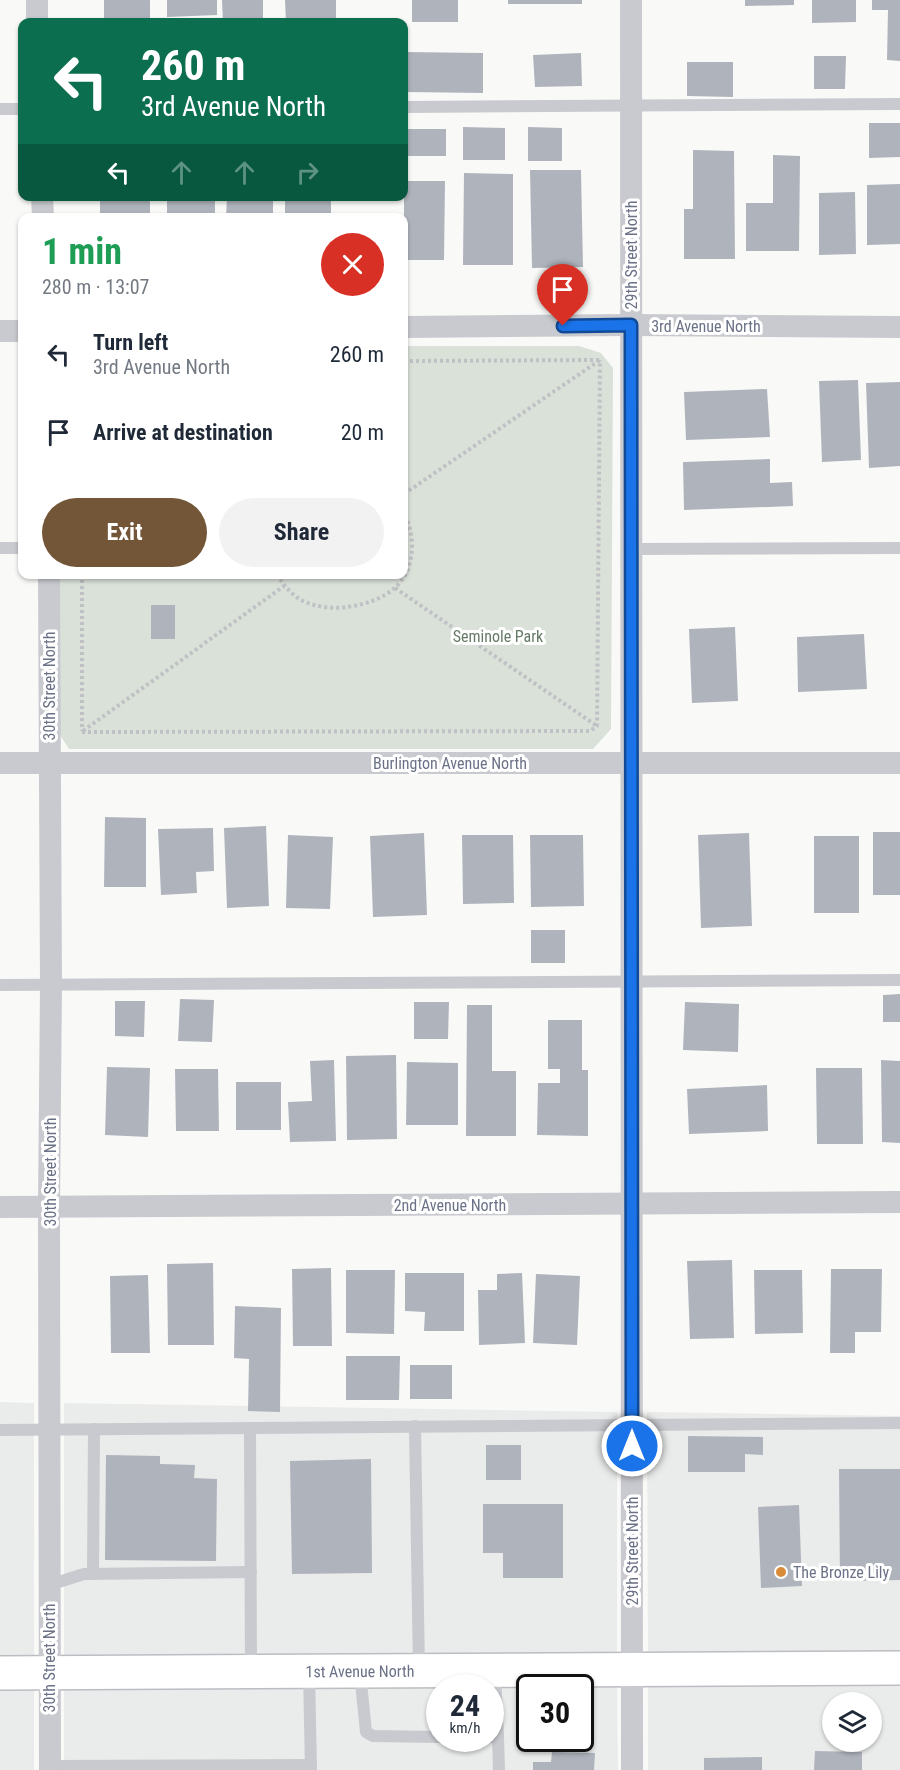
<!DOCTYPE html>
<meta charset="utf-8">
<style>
body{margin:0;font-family:"Roboto Condensed",sans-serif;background:#f2f2f3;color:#1f2937;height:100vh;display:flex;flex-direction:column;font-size:22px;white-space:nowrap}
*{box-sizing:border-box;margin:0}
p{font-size:20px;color:#747a83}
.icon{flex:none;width:33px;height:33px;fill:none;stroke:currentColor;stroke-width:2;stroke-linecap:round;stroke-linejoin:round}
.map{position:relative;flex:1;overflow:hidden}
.panel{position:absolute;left:18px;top:213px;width:390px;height:366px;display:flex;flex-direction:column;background:#fff;border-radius:12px;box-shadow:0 2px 4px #0004}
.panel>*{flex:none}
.hud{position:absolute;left:18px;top:18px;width:390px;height:183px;border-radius:12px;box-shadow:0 2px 4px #0004;background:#0b6e4f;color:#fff;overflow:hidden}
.buttons{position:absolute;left:822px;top:1692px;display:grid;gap:12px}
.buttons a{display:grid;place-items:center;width:60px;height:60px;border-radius:50%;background:#fff;box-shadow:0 2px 4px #0004;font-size:30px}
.speed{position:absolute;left:426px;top:1674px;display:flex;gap:12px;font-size:30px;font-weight:700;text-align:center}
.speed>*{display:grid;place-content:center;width:78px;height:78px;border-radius:50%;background:#fff;box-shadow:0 2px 4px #0004;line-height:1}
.speed small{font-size:15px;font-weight:400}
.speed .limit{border:3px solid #111;border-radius:9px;background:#fff;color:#111}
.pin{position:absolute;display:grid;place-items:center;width:51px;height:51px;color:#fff;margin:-62px -26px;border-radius:50% 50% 50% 0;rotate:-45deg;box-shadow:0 0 6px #0007}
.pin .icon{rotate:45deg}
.me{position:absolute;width:66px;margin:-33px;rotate:0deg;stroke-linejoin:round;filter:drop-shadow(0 0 4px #0008)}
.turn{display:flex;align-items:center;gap:21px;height:126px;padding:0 24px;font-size:27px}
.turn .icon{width:78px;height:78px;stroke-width:2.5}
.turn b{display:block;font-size:42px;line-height:51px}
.lanes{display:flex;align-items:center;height:57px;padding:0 24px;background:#0003;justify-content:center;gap:30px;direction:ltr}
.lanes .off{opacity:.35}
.round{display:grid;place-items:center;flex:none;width:63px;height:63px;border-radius:32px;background:#f2f2f3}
.summary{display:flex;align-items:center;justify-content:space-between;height:102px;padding:0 24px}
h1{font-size:36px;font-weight:700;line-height:45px;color:#1e9e55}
.cta{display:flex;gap:12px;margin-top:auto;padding:12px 24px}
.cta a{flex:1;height:69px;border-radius:36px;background:#735537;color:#fff;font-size:24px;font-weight:700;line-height:69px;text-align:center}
.cta a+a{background:#f2f2f3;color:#1f2937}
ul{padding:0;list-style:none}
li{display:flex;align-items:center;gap:18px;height:78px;padding:0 24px}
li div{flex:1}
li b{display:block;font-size:22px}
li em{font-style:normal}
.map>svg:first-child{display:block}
.built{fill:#eaebeb;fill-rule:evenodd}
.green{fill:#dae1d9}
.building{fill:#afb3bc}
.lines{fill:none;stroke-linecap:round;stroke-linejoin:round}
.primary-casing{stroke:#bcbdc2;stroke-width:36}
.path{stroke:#c0c1c4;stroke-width:4;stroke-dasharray:3 3;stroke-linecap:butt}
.service{stroke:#c9cacf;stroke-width:12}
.minor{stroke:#c9cacf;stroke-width:22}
.primary{stroke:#fff;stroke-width:33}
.route-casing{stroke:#114b97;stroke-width:15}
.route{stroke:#1a73e8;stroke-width:10}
.poi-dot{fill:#da8b38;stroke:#fff;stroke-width:2}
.labels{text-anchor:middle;stroke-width:6;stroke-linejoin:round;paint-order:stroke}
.street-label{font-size:16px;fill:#6b7287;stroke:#fff}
.park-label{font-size:16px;fill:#657a66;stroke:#fff}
.poi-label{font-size:16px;fill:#6b7287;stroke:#fff;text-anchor:start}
</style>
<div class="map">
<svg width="900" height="1770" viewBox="0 0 900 1770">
<rect width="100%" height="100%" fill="#f9faf8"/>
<g class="built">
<polygon points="0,1402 34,1403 34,1656 0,1656"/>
<polygon points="64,1403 617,1412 617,1653 64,1656"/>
<polygon points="647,1412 900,1416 900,1651 648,1653"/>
<path d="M900,1685V1770H648V1686ZM832,1702H872V1742H832Z"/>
<path d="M617,1687L618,1770H64V1690L439,1688L440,1738H490L491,1688ZM530,1688H580V1738H530Z"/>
<rect x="0" y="1690" width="34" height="80"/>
</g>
<polygon class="green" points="404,346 579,346 601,353 613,368 611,729 593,749 69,749 58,732 57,575 404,574"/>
<g class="building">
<rect x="104" y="0" width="46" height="22"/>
<polygon points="167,0 217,0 217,15 167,17"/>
<polygon points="222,0 263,0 263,22 223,22"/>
<polygon points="285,0 336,0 336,22 286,22"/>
<rect x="412" y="0" width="46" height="22"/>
<rect x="508" y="0" width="74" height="4"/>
<polygon points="745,0 794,0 794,5 745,6"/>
<polygon points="812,0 856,0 856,22 812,23"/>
<polygon points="872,0 900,0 900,61 887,60 888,10 872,10"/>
<polygon points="406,52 483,53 483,93 406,92"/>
<polygon points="581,53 582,86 535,87 533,55"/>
<polygon points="814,56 846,56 845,89 814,89"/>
<polygon points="687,62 733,62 733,97 687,96"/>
<polygon points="869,123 900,123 900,157 869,158"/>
<polygon points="463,127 505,128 505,160 463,160"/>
<polygon points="528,127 562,128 562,161 528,161"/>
<rect x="405" y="129" width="41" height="27"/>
<polygon points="693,150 734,151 735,259 684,259 684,209 693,209"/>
<polygon points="773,155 800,156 799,251 746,251 746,203 773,203"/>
<polygon points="530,170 581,170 583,267 532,268"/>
<polygon points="464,173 513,174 513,265 463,265"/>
<polygon points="404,181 445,181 444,260 404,260"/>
<polygon points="900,184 900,244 867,245 867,185"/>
<polygon points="855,192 856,254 819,255 819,193"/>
<rect x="100" y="196" width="50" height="22"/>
<rect x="167" y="196" width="48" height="22"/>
<polygon points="227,196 273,196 273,218 226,218"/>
<rect x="285" y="196" width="46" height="22"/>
<polygon points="858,380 861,460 822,462 819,381"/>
<polygon points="900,382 900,466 869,468 866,383"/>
<polygon points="767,389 770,437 686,440 684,392"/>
<polygon points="770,459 770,483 792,482 793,506 684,510 683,462"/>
<rect x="151" y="605" width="24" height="34"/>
<polygon points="735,627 738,701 692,703 689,629"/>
<polygon points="864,634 867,689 798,692 797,637"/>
<polygon points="105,817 146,818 146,887 104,887"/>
<polygon points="266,826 269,906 227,908 224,828"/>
<polygon points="213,828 214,871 196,872 197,893 161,895 158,829"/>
<rect x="873" y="832" width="27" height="63"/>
<polygon points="424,833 427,915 373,917 370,836"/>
<polygon points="749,833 752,926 701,928 698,835"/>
<polygon points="288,835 333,837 330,909 286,908"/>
<polygon points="462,835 513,835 514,903 463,904"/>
<polygon points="530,835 583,835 584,906 531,907"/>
<rect x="814" y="836" width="45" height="77"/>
<rect x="531" y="930" width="34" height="33"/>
<polygon points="900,994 900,1022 883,1022 883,995"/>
<polygon points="180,999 214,1000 212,1042 178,1041"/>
<polygon points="115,1001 145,1001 144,1037 115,1036"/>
<polygon points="414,1002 449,1002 448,1039 414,1039"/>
<polygon points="685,1002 739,1004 738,1052 683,1050"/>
<polygon points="467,1005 492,1005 492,1071 516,1071 516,1136 466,1136"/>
<polygon points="548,1020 582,1020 582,1070 588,1070 588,1136 537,1135 538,1083 560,1083 560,1069 548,1069"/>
<polygon points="396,1055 397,1139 347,1140 346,1056"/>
<polygon points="334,1060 336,1141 290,1142 288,1102 312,1101 310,1061"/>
<polygon points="881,1060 900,1061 900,1143 882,1142"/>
<polygon points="407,1062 458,1063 458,1125 406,1125"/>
<polygon points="107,1067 150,1068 148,1137 105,1135"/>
<polygon points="816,1068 862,1068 863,1144 817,1144"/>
<polygon points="175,1069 218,1069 219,1131 176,1131"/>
<rect x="236" y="1082" width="45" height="48"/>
<polygon points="767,1085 768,1131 689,1134 687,1089"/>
<polygon points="732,1260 734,1338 690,1339 687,1261"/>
<polygon points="213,1263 214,1345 168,1345 167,1264"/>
<polygon points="331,1268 332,1346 293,1346 292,1269"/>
<polygon points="831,1269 882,1269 881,1332 855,1332 855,1353 830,1353"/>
<polygon points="346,1270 395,1270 394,1334 346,1333"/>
<polygon points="754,1270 802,1270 803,1333 755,1334"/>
<polygon points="405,1273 464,1273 464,1331 424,1331 425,1312 405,1311"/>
<polygon points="522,1273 525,1343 479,1345 478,1290 497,1290 497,1274"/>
<polygon points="536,1274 580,1276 577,1345 533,1343"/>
<polygon points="148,1275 150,1353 111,1353 110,1276"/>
<polygon points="235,1306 281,1308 280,1412 248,1411 249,1359 234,1358"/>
<polygon points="346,1356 400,1356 399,1400 346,1400"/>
<rect x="410" y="1365" width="42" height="34"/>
<polygon points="688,1436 763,1437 763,1455 745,1454 745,1472 688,1472"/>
<rect x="486" y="1445" width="35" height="35"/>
<polygon points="106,1455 160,1456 160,1464 195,1465 194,1478 217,1479 216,1561 105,1560"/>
<polygon points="371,1459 372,1573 292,1574 290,1461"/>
<polygon points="839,1469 900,1469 900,1580 840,1581"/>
<polygon points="483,1504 563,1504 563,1578 503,1578 503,1553 483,1553"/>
<polygon points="799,1505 802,1586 761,1588 758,1507"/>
<polygon points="815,1751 862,1752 862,1770 814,1770"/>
<polygon points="552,1752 595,1753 594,1770 533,1770 533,1762 551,1762"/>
<polygon points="762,1757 762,1770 704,1770 704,1758"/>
</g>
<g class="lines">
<g class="primary-casing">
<g id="primary">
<path id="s1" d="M0,1673L900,1668"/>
</g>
</g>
<g class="path">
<polyline points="404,361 599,360"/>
<polyline points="404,494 600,360"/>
<polyline points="82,574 82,731"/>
<path d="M277,574C283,584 289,592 298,598C312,607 331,609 347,607C383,602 413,585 412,544C412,534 409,523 404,514"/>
<polyline points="395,588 597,726"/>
<polyline points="83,731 284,586"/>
<polyline points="82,732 590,731 597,726 600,360"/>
</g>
<g class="service">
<polyline points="404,107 900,104"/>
<polyline points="0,109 22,109"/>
<polyline points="0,548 22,548"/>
<polyline points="631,549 900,548"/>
<polyline points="0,985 900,980"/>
<polyline points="415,1426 419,1671"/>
<polyline points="250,1428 251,1671"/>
<polyline points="0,1430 900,1423"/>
<polyline points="93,1574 94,1429"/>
<polyline points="49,1585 84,1574 251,1572"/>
<polyline points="309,1673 311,1770"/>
<polyline points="360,1673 366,1732 373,1736 440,1737"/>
<polyline points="490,1737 498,1737 495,1672"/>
<polyline points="498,1737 499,1770"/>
<polyline points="50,1766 311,1765"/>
</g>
<g class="minor">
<polyline points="37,0 37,22"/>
<polyline points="631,0 632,1770"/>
<polyline points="42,196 43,218"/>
<polyline points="404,327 631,325 900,327"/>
<polyline points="0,331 22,331"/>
<polyline points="49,574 51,985 49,1207 50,1770"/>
<polyline points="0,763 900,763"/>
<polyline points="0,1207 900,1202"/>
</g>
<use href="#primary" class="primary"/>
</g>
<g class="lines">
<g class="route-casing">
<polyline id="route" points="563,326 631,325 632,1446"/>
</g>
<use href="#route" class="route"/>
</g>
<circle class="poi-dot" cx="781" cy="1572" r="6"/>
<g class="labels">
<g class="street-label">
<text transform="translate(631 255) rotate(-90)" y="6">29th Street North</text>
<text x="706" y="332">3rd Avenue North</text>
<text transform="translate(49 686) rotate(-90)" y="6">30th Street North</text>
<text x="450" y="769">Burlington Avenue North</text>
<text transform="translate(50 1172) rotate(-90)" y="6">30th Street North</text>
<text x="450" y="1211">2nd Avenue North</text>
<text transform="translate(632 1551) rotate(-90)" y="6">29th Street North</text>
<text transform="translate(49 1658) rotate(-90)" y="6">30th Street North</text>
<text dy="6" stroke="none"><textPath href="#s1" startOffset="360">1st Avenue North</textPath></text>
</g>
<g class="park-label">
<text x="498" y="642">Seminole Park</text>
</g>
<g class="poi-label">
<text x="793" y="1578">The Bronze Lily</text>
</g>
</g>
</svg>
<div class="buttons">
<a><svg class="icon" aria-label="layers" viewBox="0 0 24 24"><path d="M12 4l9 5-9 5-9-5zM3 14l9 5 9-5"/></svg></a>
</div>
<div class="speed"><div>24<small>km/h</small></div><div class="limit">30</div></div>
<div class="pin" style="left:563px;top:326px;background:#d93025"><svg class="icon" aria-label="arrive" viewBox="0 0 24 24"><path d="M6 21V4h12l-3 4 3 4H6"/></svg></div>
<svg class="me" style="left:632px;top:1446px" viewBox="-20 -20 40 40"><circle r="17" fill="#1a73e8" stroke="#fff" stroke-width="3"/><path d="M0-11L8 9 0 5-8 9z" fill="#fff"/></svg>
<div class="hud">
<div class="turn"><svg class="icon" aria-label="left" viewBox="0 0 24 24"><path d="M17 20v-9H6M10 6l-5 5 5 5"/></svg><div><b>260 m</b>3rd Avenue North</div></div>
<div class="lanes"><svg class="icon" aria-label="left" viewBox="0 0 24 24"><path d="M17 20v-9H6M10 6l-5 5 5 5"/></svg><svg class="icon off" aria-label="ahead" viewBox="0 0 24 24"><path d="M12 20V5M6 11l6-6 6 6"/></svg><svg class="icon off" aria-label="ahead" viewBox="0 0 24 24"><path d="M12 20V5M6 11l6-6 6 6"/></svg><svg class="icon off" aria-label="right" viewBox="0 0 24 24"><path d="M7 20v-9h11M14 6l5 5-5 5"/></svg></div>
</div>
<section class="panel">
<div class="summary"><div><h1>1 min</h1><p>280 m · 13:07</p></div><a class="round" style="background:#d93025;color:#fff"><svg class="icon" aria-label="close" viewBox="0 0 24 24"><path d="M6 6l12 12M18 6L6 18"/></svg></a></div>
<ul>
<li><svg class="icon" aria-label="left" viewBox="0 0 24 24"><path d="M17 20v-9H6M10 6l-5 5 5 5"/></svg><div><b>Turn left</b><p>3rd Avenue North</p></div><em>260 m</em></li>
<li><svg class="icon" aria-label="arrive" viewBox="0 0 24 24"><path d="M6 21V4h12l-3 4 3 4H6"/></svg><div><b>Arrive at destination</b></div><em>20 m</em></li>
</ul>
<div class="cta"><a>Exit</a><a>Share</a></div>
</section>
</div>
